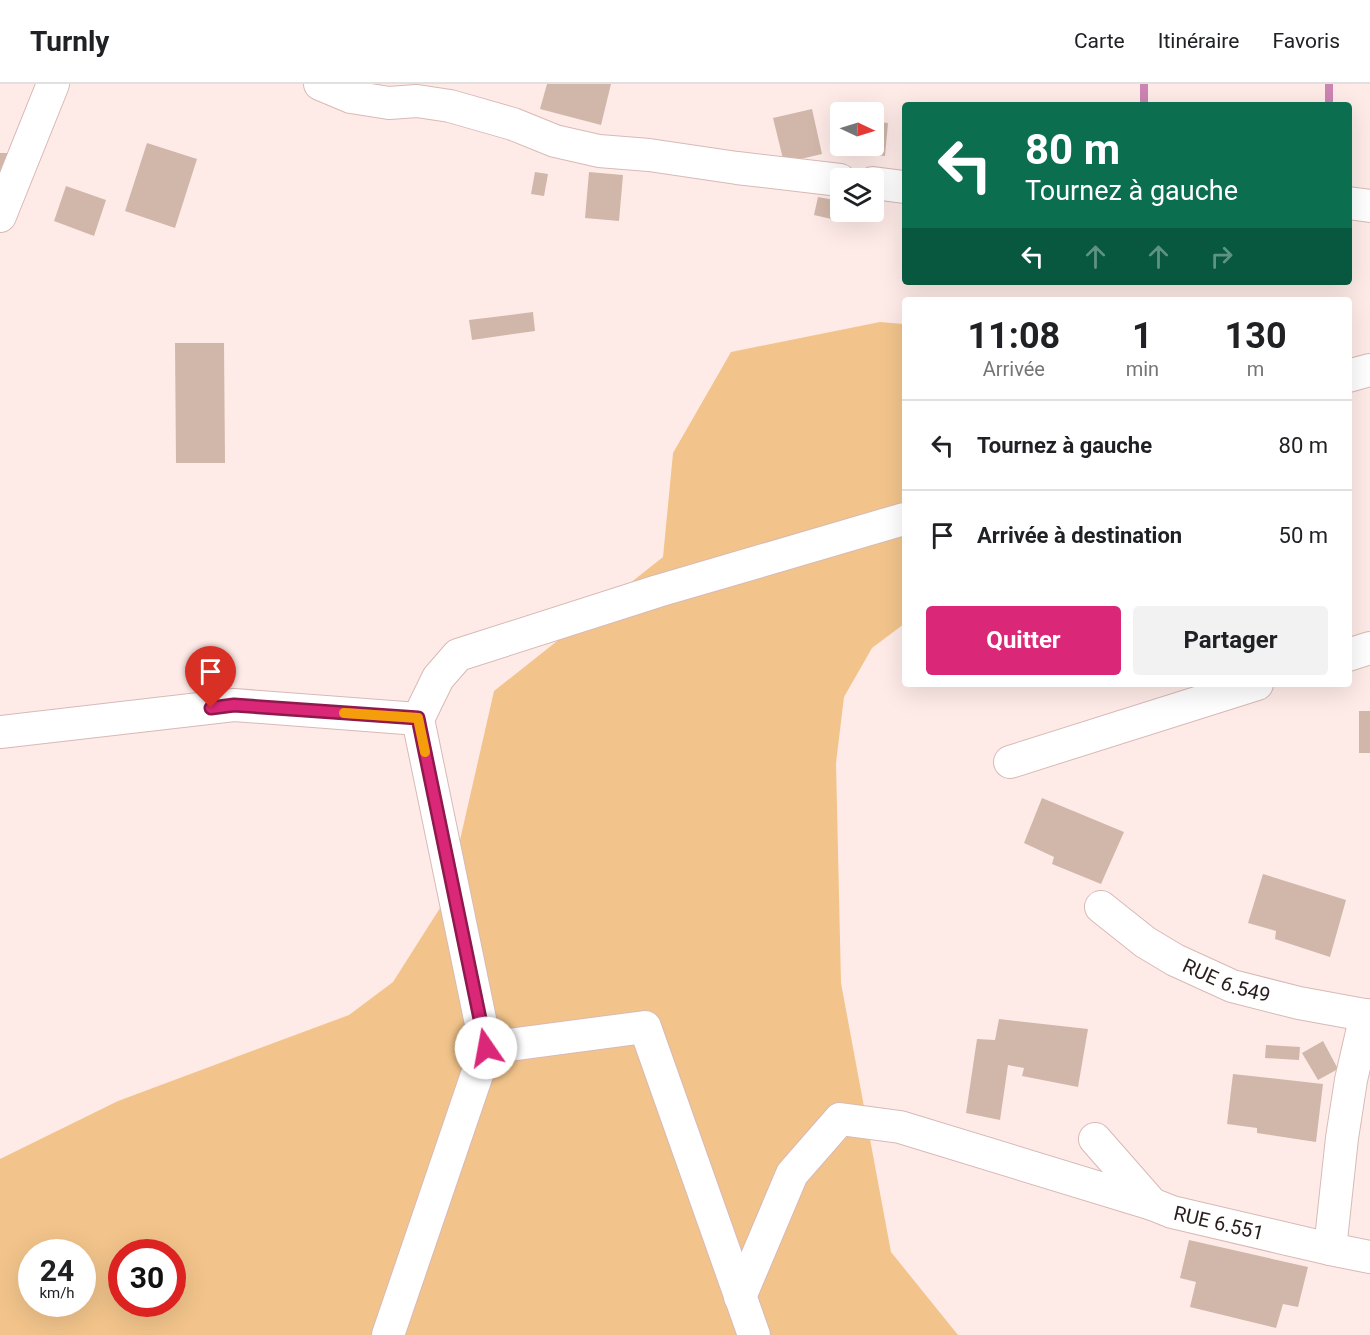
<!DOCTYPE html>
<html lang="fr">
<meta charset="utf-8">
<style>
body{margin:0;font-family:Roboto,sans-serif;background:#f2f2f2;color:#202124;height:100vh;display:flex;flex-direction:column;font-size:22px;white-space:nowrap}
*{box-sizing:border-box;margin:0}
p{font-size:20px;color:#757577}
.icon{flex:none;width:33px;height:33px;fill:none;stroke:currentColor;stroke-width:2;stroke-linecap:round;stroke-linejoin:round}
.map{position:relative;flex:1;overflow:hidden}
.details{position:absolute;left:902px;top:213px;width:450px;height:390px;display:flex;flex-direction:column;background:#fff;border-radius:6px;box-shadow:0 6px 24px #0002}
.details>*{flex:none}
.top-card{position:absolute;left:902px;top:18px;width:450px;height:183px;border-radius:6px;box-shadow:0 6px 24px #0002;background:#0b6e4f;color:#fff;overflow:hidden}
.needle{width:39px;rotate:94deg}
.fabs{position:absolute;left:830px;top:18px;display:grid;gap:12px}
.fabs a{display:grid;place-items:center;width:54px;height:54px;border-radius:6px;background:#fff;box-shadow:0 6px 24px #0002;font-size:30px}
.speed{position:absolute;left:18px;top:1155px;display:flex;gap:12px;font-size:30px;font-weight:700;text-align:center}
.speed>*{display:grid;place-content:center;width:78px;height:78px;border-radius:50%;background:#fff;box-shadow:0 6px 24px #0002;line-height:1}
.speed small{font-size:15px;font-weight:400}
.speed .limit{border:9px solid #d22;background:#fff;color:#111}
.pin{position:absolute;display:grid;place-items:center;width:51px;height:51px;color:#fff;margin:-62px -26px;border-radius:50% 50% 50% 0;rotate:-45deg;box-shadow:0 0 6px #0007}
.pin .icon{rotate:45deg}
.me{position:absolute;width:66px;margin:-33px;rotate:348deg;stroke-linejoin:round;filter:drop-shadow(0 0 4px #0008)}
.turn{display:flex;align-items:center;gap:21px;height:126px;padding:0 24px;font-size:27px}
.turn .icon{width:78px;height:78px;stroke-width:2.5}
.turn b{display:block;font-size:42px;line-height:51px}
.lanes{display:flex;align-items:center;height:57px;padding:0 24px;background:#0003;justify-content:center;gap:30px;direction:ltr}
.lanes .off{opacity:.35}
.eta{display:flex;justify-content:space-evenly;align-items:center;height:102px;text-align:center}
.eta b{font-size:36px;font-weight:700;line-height:42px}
.button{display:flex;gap:12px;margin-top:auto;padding:12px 24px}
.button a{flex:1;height:69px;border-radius:6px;background:#db2777;color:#fff;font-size:24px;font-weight:700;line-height:69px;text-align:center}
.button a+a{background:#f2f2f2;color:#202124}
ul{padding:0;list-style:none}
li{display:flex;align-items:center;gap:18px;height:90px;padding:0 24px;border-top:2px solid #e0e0e0}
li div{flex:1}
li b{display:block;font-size:22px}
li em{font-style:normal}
header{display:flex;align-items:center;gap:36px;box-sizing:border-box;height:84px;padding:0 30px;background:#fff;border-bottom:2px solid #e0e0e0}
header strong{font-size:28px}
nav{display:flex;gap:33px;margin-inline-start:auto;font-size:21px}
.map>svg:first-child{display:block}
.green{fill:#f2c48b;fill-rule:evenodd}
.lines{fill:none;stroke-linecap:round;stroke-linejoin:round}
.stream{stroke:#cc84b2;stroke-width:8}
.building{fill:#d1b7a9}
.minor-casing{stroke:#d8b9b5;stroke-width:34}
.minor{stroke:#fff;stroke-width:32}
.route-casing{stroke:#8e194d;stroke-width:15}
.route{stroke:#db2777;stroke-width:10}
.slow{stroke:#f59e0b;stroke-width:10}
.labels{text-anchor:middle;stroke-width:4.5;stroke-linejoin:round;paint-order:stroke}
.street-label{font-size:20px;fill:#291e1d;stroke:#fff}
</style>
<header>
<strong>Turnly</strong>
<nav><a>Carte</a><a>Itinéraire</a><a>Favoris</a></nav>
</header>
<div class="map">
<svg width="1370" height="1251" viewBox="0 0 1370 1251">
<rect width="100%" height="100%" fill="#feebe8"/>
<path class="green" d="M880,238L904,240V540L872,564L844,613L836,679L841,899L891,1168L958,1251H0V1075L118,1017L349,931L393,898L447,813L494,607L663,473L673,369L731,268ZM32,1168H82V1220H32ZM122,1168H172V1220H122Z"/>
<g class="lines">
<g class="stream">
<polyline points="1329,0 1329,21"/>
<polyline points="1144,21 1144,0"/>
</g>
</g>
<g class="building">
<polygon points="547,0 611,0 601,41 540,25"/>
<polygon points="812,25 822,70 784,79 773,34"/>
<polygon points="873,37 888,39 885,72 869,70 869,62 873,62"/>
<polygon points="147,59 197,75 175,144 125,127"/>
<polygon points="0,69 18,69 0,112"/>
<polygon points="535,88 548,90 544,112 531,110"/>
<polygon points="589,88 623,91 619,137 585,134"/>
<polygon points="66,102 106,116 94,152 54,137"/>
<polygon points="818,113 840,117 840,128 842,128 840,137 814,131"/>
<polygon points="533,228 535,247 472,256 469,236"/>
<polygon points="175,259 224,259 225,379 176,379"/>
<rect x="1359" y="627" width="11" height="42"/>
<polygon points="1042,714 1124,748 1101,800 1052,780 1054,773 1024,759"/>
<polygon points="1263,790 1346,816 1330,873 1275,855 1276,847 1248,839"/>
<polygon points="999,935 1088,945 1078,1003 1022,992 1024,984 1008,981 1000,1036 966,1029 977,955 995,956"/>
<polygon points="1323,957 1338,985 1318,996 1302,969"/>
<polygon points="1266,961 1300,963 1299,976 1265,974"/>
<polygon points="1233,990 1323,1000 1316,1058 1257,1049 1257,1044 1227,1040"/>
<polygon points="1189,1156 1308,1183 1298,1223 1283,1220 1276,1244 1190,1223 1196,1198 1180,1194"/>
</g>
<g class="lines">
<g class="minor-casing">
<g id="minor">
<polyline points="320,0 351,13 389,19 417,17 450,22 513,40 555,57 599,67 649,71 737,84 840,96"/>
<polyline points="873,99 904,103"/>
<polyline points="1348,119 1370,122"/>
<polyline points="0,132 53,0"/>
<polyline points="1348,292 1370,286"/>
<polyline points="1348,571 1370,564"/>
<polyline points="0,648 234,621 418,635"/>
<polyline points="1010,678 1257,600"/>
<path id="s1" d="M1101,823L1145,858L1175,876L1232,902L1299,919L1370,932"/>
<polyline points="486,964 645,943 754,1251"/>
<path id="s2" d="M1095,1055L1152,1120L1172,1128L1330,1165L1370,1173"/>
<polyline points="1330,1165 1342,1054 1351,996 1366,931"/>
<polyline points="740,1213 792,1090 840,1035 900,1043 1152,1120"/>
<polyline points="388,1251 486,964 418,635 438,594 458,571 658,507 904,435"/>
</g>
</g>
<use href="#minor" class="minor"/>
</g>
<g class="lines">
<g class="route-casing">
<polyline id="route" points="211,624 234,621 418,634 486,964"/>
</g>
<use href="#route" class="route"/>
<polyline class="slow" points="344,629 418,634 425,668"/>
</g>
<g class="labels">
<g class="street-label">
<text dy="7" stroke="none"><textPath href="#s1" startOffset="147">RUE 6.549</textPath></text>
<text dy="7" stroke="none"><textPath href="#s2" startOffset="156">RUE 6.551</textPath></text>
</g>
</g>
</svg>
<div class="fabs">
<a><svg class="needle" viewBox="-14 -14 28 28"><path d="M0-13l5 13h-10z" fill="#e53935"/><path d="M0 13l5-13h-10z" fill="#757577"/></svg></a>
<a><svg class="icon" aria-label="layers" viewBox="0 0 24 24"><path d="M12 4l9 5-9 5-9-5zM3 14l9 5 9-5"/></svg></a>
</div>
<div class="speed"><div>24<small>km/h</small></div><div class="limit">30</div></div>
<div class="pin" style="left:211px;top:624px;background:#d93025"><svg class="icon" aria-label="arrive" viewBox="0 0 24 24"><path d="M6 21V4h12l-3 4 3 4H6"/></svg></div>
<svg class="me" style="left:486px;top:964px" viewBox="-20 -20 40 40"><circle r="19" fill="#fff"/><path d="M0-13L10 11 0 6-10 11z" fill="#db2777"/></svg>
<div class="top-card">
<div class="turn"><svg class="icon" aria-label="left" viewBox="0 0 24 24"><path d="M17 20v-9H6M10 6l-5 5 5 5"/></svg><div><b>80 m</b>Tournez à gauche</div></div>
<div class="lanes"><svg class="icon" aria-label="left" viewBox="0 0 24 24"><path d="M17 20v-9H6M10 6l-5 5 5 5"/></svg><svg class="icon off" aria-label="ahead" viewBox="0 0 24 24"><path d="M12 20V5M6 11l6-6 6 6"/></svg><svg class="icon off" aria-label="ahead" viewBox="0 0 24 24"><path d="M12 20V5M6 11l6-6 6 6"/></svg><svg class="icon off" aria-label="right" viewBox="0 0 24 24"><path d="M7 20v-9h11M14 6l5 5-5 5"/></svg></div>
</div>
<section class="details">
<div class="eta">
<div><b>11:08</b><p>Arrivée</p></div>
<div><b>1</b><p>min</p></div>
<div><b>130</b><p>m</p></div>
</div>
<ul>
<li><svg class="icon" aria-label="left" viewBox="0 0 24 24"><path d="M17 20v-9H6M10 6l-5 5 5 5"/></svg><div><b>Tournez à gauche</b></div><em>80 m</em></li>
<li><svg class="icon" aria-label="arrive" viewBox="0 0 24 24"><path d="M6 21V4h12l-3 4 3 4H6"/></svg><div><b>Arrivée à destination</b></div><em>50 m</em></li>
</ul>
<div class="button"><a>Quitter</a><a>Partager</a></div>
</section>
</div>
